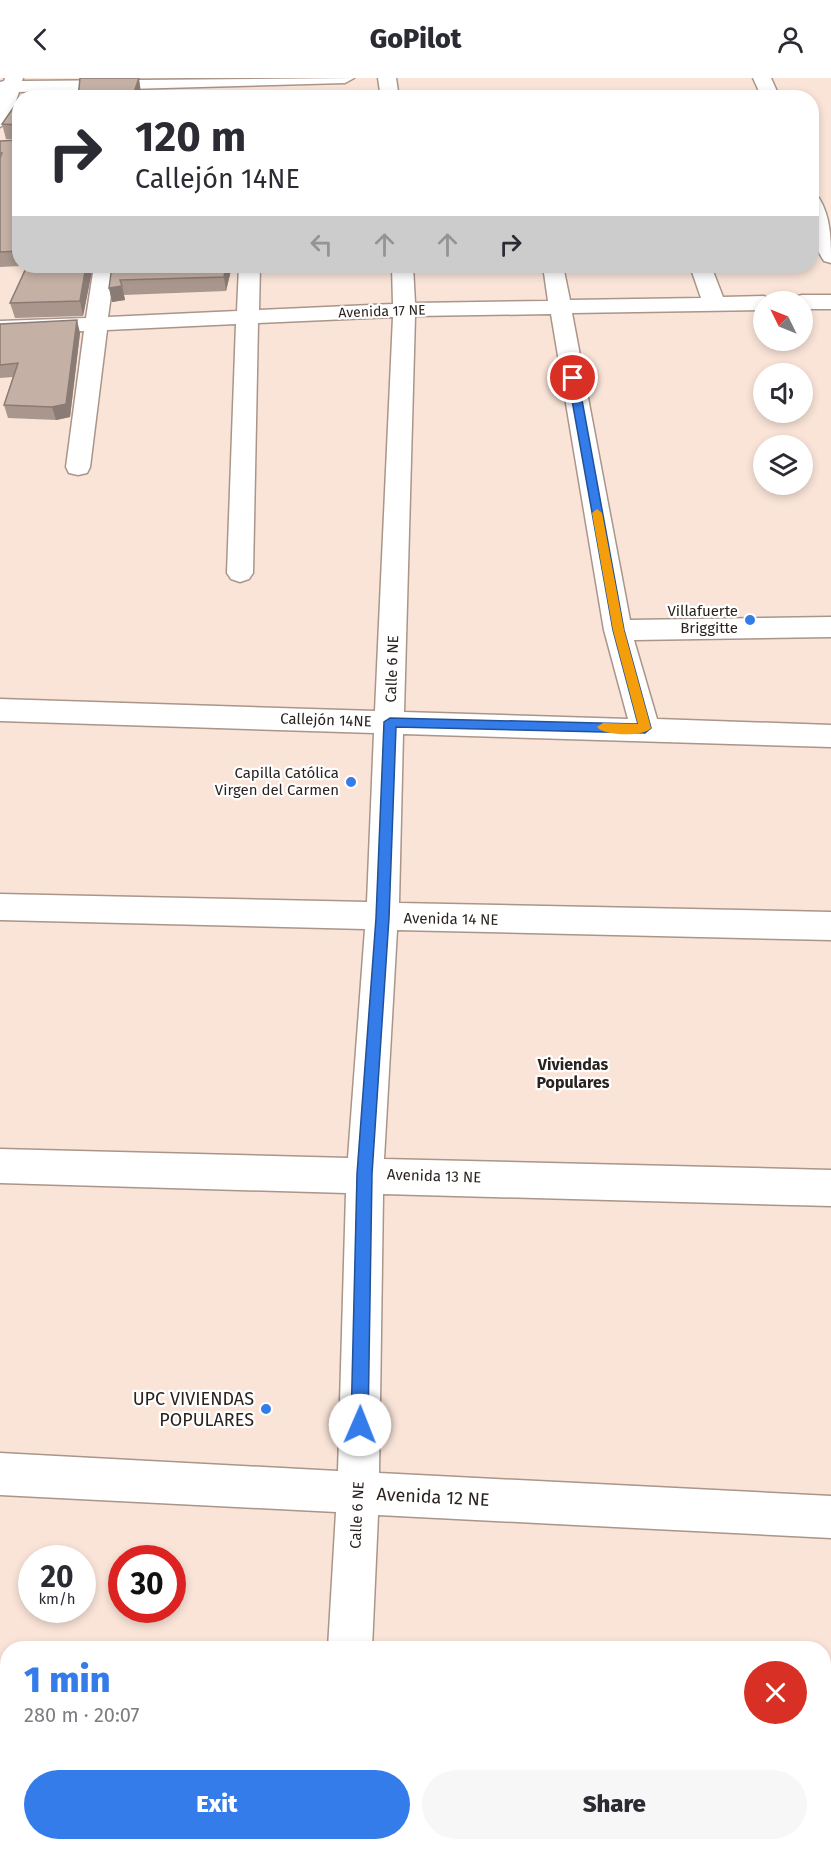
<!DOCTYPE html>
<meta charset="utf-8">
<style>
body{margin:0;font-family:"Fira Sans",sans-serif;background:#f7f7f7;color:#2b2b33;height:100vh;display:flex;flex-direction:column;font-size:22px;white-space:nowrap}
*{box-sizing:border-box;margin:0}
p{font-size:20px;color:#7c7c81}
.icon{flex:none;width:33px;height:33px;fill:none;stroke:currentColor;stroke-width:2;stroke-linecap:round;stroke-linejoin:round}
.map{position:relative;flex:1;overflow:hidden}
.panel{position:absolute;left:0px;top:1563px;width:831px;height:210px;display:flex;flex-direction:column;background:#fff;border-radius:24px 24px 0 0;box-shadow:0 3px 9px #0003}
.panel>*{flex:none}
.banner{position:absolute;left:12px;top:12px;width:807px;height:183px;border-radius:24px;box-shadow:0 3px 9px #0003;background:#fff;color:#2b2b33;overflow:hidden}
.needle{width:39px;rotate:313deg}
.fabs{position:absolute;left:753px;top:213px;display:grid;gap:12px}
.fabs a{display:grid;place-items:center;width:60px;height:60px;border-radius:50%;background:#fff;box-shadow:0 3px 9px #0003;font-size:30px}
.speed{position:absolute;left:18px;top:1467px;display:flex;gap:12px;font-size:30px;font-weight:700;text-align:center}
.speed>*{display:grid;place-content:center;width:78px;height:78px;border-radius:50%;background:#fff;box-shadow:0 3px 9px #0003;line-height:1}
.speed small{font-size:15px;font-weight:400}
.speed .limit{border:9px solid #d22;background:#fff;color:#111}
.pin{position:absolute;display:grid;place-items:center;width:51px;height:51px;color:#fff;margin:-26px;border:3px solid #fff;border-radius:50%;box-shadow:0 2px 6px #0007}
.me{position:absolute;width:66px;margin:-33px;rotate:1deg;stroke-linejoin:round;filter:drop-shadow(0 0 4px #0008)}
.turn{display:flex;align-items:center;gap:21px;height:126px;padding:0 24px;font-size:27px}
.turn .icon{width:78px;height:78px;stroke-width:2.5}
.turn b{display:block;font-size:42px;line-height:51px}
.lanes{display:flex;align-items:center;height:57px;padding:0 24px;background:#0003;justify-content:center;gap:30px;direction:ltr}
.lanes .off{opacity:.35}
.round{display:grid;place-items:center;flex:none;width:63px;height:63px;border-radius:32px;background:#f7f7f7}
.overview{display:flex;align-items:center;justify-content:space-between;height:102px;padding:0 24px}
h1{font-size:36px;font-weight:800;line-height:45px;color:#337ce9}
.primary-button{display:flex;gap:12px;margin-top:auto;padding:12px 24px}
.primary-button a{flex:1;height:69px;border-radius:36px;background:#337ce9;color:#fff;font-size:24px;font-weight:800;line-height:69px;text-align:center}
.primary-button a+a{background:#f7f7f7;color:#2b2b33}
header{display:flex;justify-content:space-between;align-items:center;height:78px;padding:0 24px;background:#fff;font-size:27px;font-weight:800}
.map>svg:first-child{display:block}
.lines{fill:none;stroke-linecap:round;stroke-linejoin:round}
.canal{fill:#feb995;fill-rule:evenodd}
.street-casing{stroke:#a9958a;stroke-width:3}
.street{fill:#fff;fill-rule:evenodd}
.wall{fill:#a9978e}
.shaded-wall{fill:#8a7b74}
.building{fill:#c5b0a5;stroke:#8a7b74;stroke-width:1.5}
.route{fill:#337ce9;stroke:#215197;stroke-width:1.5}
.slow{fill:#f59e0b}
.poi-dot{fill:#337ce9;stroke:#fff;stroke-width:2}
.labels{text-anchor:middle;stroke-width:4.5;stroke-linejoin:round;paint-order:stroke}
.far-street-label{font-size:14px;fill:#2b231f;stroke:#fff}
.poi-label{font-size:15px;fill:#2b231f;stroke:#fff;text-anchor:end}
.street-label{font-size:15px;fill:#2b231f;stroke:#fff}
.neighbourhood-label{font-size:16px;font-weight:bold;fill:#2b231f;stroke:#fff}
.near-poi-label{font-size:18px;fill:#2b231f;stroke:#fff;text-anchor:end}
.near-street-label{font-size:18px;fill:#2b231f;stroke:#fff}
</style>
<header><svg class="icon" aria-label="back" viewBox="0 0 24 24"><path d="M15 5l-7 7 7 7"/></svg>GoPilot<svg class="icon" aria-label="person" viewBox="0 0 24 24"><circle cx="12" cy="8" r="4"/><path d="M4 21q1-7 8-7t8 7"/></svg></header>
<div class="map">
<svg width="831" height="1773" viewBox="0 0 831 1773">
<rect width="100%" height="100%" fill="#fae4d8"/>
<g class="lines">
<g class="canal">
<rect x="0" y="1634" width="8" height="60"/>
<polygon points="831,1651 831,1713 824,1713 824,1652"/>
</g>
<g class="street-casing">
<g id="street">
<polygon points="5,0 23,0 22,3 354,0 345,5 19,14 9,43 0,49 0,4 4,3"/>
<polygon points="378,0 396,0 399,20 381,20"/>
<polygon points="753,0 771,0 780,20 762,20"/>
<path d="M812,118L819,120C831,139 831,163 831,185L824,183C811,165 810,139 812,118Z"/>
<path d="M94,188H115L108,239L237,233L239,188H260L259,232L393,226L392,188H413L415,225L548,223L543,188H563L570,222L701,220L690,188H711L723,219L764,218L774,224H764V232L572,235L630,542L831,539V559L634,562L657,641L831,647V669L403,656L399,825L831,834V862L397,852L384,1081L831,1092V1128L383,1116L379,1395L831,1418V1460L378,1437L372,1570H328L336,1434L0,1417V1375L338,1393L346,1115L0,1105V1071L348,1080L365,851L0,842V816L367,824L374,655L0,643V621L375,633L393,239L258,245L253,495L249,501L240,504L231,501L227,495L236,246L107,252L90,389L87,395L78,397L69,395L66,389L84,253L0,257V243L86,240ZM551,236L604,552L628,641L404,634L415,238Z"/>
<polygon points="802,217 831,217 831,231 802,231 802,224 791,224 794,219"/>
<rect x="322" y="1766" width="48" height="7"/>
</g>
</g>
<use href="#street" class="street"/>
</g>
<g class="wall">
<polygon points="20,20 20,188 22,188 0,189 0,63 18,62 18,61 6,61 2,46"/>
<polygon points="93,188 83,238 15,240 10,225"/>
<polygon points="112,188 232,188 226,213 124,217 125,222 112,224 109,210"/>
<polygon points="0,246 80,255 70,339 56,342 8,340 4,327 13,299 0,300"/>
</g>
<g class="shaded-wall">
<polygon points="139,0 141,15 140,20 132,20"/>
<polygon points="86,188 93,188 83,238 80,223"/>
<polygon points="226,188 232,188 226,213 224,199"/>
<polygon points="122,208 125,222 112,224 109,210"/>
<polygon points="77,242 80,255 70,339 56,342 52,329"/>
</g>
<g class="building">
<polygon points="80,0 139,0 132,20 78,20"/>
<polygon points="20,20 20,173 0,174 0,80 2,75 0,75 0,63 18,62 18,47 2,46"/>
<polygon points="27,188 86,188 80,223 10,225"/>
<polygon points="112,188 226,188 224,199 120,202 122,208 109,210"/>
<polygon points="77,242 66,326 52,329 4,327 18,285 0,287 0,246"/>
</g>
<polygon class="route" points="573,297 578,300 624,552 651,650 645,655 396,649 389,840 372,1096 368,1347 366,1353 360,1355 354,1353 351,1347 357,1096 376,840 384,644 390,640 638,646 613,552 568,300"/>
<path class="slow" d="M597,431L602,435L624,552L651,650C644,659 604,658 597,649L603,645L638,646L613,552L592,435Z"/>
<g class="poi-dot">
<circle cx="750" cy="542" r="6"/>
<circle cx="351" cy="704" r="6"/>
<circle cx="266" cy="1331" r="6"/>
</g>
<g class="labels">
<g class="far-street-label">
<text transform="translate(382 233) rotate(-2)" y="5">Avenida 17 NE</text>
</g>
<g class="poi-label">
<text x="738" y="538">Villafuerte<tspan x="738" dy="17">Briggitte</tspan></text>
<text x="339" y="700">Capilla Católica<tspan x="339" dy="17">Virgen del Carmen</tspan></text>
</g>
<g class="street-label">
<text transform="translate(392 591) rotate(-88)" y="5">Calle 6 NE</text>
<text transform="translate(326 642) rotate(2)" y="5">Callejón 14NE</text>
<text transform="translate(451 841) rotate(1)" y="5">Avenida 14 NE</text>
<text transform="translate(434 1098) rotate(2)" y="5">Avenida 13 NE</text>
<text transform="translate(357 1437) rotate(-87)" y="5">Calle 6 NE</text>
</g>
<g class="neighbourhood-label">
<text x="573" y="992">Viviendas<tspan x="573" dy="18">Populares</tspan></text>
</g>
<g class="near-poi-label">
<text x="254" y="1327">UPC VIVIENDAS<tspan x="254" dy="21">POPULARES</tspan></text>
</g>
<g class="near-street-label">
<text transform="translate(433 1419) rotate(3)" y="6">Avenida 12 NE</text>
</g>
</g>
</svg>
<div class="fabs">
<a><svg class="needle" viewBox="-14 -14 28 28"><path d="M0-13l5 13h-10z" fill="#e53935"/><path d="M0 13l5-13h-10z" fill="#7c7c81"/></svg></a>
<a><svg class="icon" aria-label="sound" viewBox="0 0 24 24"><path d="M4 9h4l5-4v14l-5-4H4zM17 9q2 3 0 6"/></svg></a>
<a><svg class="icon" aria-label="layers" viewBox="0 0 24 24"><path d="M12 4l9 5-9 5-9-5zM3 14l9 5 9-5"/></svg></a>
</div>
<div class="speed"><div>20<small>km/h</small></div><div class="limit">30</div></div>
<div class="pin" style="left:573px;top:300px;background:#d93025"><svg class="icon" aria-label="arrive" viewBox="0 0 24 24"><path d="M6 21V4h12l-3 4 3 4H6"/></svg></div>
<svg class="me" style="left:360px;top:1347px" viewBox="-20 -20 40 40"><circle r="19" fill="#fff"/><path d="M0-13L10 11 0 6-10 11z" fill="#337ce9"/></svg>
<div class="banner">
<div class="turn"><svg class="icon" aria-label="right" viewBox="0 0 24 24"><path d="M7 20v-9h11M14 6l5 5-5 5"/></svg><div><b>120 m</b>Callejón 14NE</div></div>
<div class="lanes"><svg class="icon off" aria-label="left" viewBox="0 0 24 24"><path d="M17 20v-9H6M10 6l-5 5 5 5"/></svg><svg class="icon off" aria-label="ahead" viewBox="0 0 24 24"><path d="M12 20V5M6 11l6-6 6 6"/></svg><svg class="icon off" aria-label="ahead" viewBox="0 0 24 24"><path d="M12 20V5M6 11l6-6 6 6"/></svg><svg class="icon" aria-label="right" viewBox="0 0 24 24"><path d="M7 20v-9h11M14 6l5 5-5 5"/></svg></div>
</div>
<section class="panel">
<div class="overview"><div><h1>1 min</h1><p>280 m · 20:07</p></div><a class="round" style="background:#d93025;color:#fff"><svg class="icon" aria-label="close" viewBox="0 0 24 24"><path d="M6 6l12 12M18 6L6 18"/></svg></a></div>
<div class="primary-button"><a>Exit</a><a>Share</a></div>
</section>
</div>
